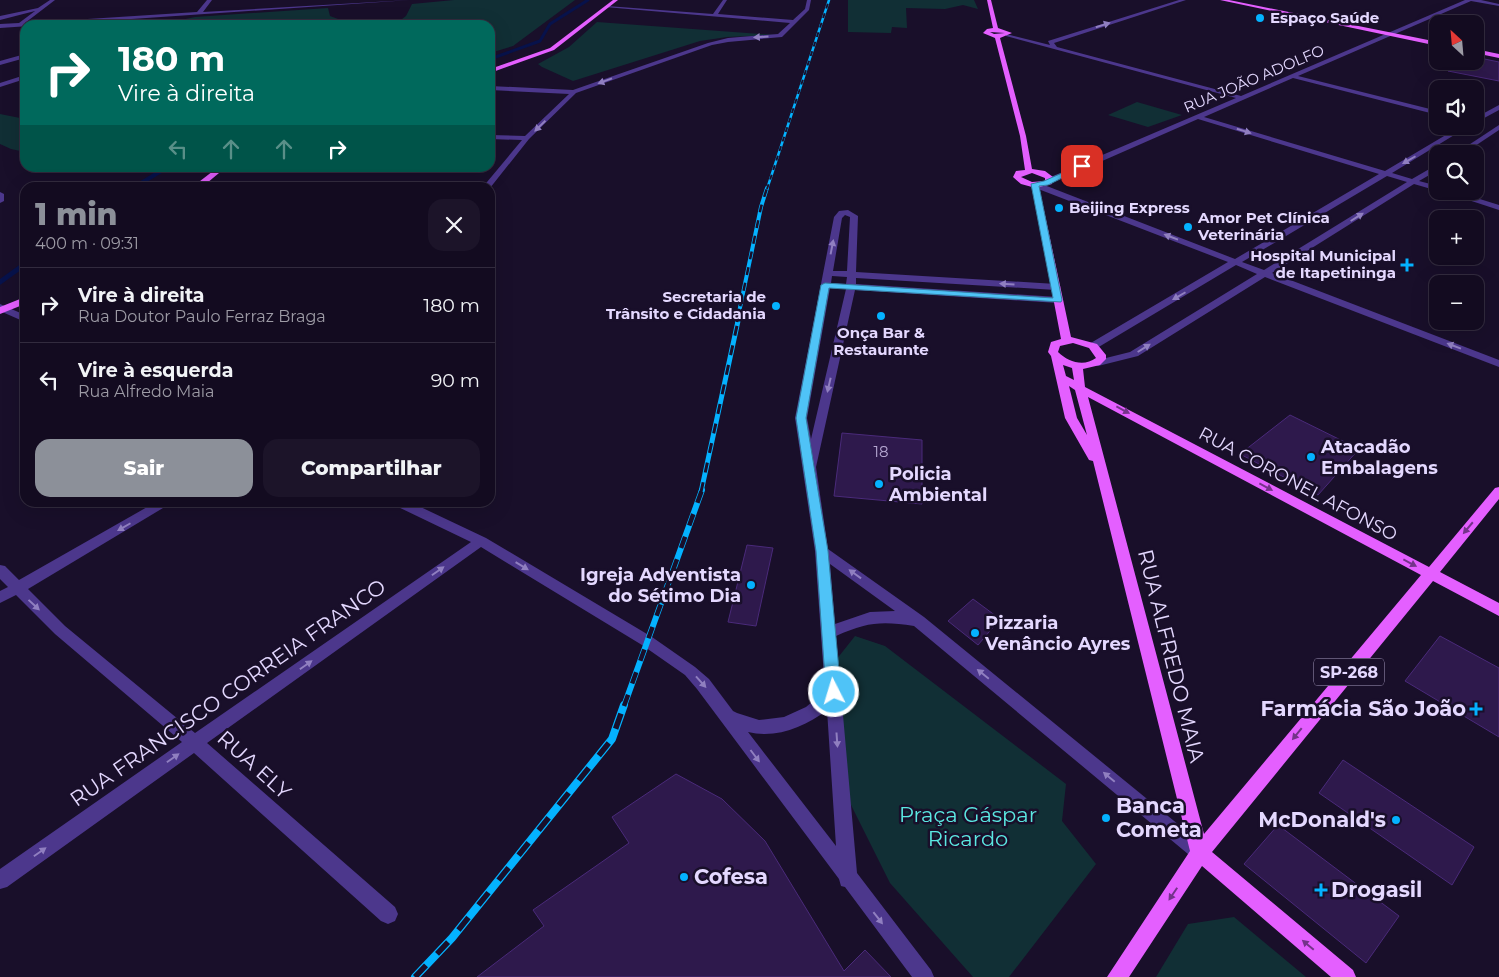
<!DOCTYPE html>
<html lang="pt">
<meta charset="utf-8">
<style>
body{margin:0;font-family:Montserrat,sans-serif;background:#1c1429;color:#f1f3f6;height:100vh;display:flex;flex-direction:column;font-size:19px;white-space:nowrap}
*{box-sizing:border-box;margin:0}
p{font-size:16px;color:#9d9ba5}
.icon{flex:none;width:28px;height:28px;fill:none;stroke:currentColor;stroke-width:2;stroke-linecap:round;stroke-linejoin:round}
.map{position:relative;flex:1;overflow:hidden}
.drawer{position:absolute;left:20px;top:182px;width:475px;height:325px;display:flex;flex-direction:column;background:#130b20;border-radius:15px;box-shadow:0 5px 20px #0002,0 0 0 1px #322b3e}
.drawer>*{flex:none}
.guide{position:absolute;left:20px;top:20px;width:475px;height:152px;border-radius:15px;box-shadow:0 5px 20px #0002,0 0 0 1px #322b3e;background:#00695c;color:#fff;overflow:hidden}
.needle{width:32px;rotate:334deg}
.buttons{position:absolute;left:1429px;top:15px;display:grid;gap:10px}
.buttons a{display:grid;place-items:center;width:55px;height:55px;border-radius:10px;background:#130b20;box-shadow:0 5px 20px #0002,0 0 0 1px #322b3e;font-size:25px}
.pin{position:absolute;display:grid;place-items:center;width:42px;height:42px;color:#fff;margin:-21px;border-radius:10px;box-shadow:0 2px 8px #0006}
.me{position:absolute;width:55px;margin:-28px;rotate:355deg;stroke-linejoin:round;filter:drop-shadow(0 0 4px #0008)}
.turn{display:flex;align-items:center;gap:18px;height:105px;padding:0 15px;font-size:22px}
.turn .icon{width:65px;height:65px;stroke-width:2.5}
.turn b{display:block;font-size:35px;line-height:42px}
.lanes{display:flex;align-items:center;height:48px;padding:0 15px;background:#0003;justify-content:center;gap:25px;direction:ltr}
.lanes .off{opacity:.35}
.round{display:grid;place-items:center;flex:none;width:52px;height:52px;border-radius:15px;background:#1c1429}
.headline{display:flex;align-items:center;justify-content:space-between;height:85px;padding:0 15px}
h1{font-size:30px;font-weight:800;line-height:38px;color:#8c9099}
.primary-button{display:flex;gap:10px;margin-top:auto;padding:10px 15px}
.primary-button a{flex:1;height:58px;border-radius:15px;background:#8c9099;color:#fff;font-size:20px;font-weight:800;line-height:58px;text-align:center}
.primary-button a+a{background:#1c1429;color:#f1f3f6}
ul{padding:0;list-style:none}
li{display:flex;align-items:center;gap:15px;height:75px;padding:0 15px;border-top:1px solid #322b3e}
li div{flex:1}
li b{display:block;font-size:19px}
li em{font-style:normal}
.map>svg:first-child{display:block}
.green{fill:#112f35}
.lines{fill:none;stroke-linecap:round;stroke-linejoin:round}
.stream-far2{stroke:#07124b;stroke-width:3}
.stream-far1{stroke:#07124b;stroke-width:4}
.stream{stroke:#07124b;stroke-width:5}
.building{fill:#2e194c;stroke:#4a2a7a}
.minor{fill:#4c378c;fill-rule:evenodd}
.major{fill:#e45fff;fill-rule:evenodd}
.rail-far4-casing{stroke:#04b2ff;stroke-width:2.5}
.rail-far3-casing{stroke:#04b2ff;stroke-width:4}
.rail-far2-casing{stroke:#04b2ff;stroke-width:5}
.rail-far1-casing{stroke:#04b2ff;stroke-width:6}
.rail-casing{stroke:#04b2ff;stroke-width:8}
.rail-far4{stroke:#190f2a;stroke-width:2;stroke-dasharray:5;stroke-linecap:butt}
.rail-far3{stroke:#190f2a;stroke-width:2.5;stroke-dasharray:8;stroke-linecap:butt}
.rail-far2{stroke:#190f2a;stroke-width:3;stroke-dasharray:10;stroke-linecap:butt}
.rail-far1{stroke:#190f2a;stroke-width:4.5;stroke-dasharray:12;stroke-linecap:butt}
.rail{stroke:#190f2a;stroke-width:5.5;stroke-dasharray:16;stroke-linecap:butt}
.oneway{fill:#907fc0}
.oneway2{fill:#74338a}
.route{fill:#4fc3f7;stroke:#337fa1}
.poi-dot{fill:#04b2ff;stroke:#190f2a;stroke-width:2}
.labels{text-anchor:middle;stroke-width:5;stroke-linejoin:round;paint-order:stroke}
.far-poi-label{font-size:15px;font-weight:bold;fill:#e4d8ff;stroke:#190f2a;text-anchor:start}
.far-street-label{font-size:15px;fill:#e4d8ff;stroke:#190f2a}
.number-label{font-size:15px;fill:#b6a8d2}
.shield{fill:#190f2a;stroke:#a79cbf;stroke-width:1}
.shield-label{font-size:16px;font-weight:bold;fill:#e4d8ff}
.poi-label{font-size:18px;font-weight:bold;fill:#e4d8ff;stroke:#190f2a;text-anchor:start}
.street-label{font-size:18px;fill:#e4d8ff;stroke:#190f2a}
.near-street-label{font-size:21px;fill:#e4d8ff;stroke:#190f2a}
.near-poi-label{font-size:21px;font-weight:bold;fill:#e4d8ff;stroke:#190f2a;text-anchor:start}
.near-park-label{font-size:21px;fill:#5be8e2;stroke:#190f2a}
</style>
<div class="map">
<svg width="1499" height="977" viewBox="0 0 1499 977">
<rect width="100%" height="100%" fill="#190f2a"/>
<g class="green">
<polygon points="454,0 575,0 513,46 490,53 490,25 394,25 406,16 412,4"/>
<polygon points="848,0 974,0 978,9 963,5 945,9 906,8 907,28 892,27 891,33 848,32"/>
<polygon points="328,8 330,16 354,25 261,25 254,20 171,25 171,22 195,17"/>
<polygon points="597,22 776,35 727,37 700,41 573,81 542,67 538,64 569,47"/>
<polygon points="1137,102 1182,115 1148,127 1108,115"/>
<polygon points="0,114 25,119 25,152 11,149 0,144"/>
<polygon points="855,636 885,646 1066,784 1062,821 1096,864 1009,977 973,977 890,883 849,801 836,660"/>
<polygon points="1234,917 1306,977 1156,977 1188,924"/>
</g>
<g class="lines">
<polyline class="stream-far2" points="490,59 540,41 550,24 588,0"/>
<polyline class="stream-far1" points="133,188 166,168"/>
<polyline class="stream" points="0,282 25,264"/>
</g>
<g class="building">
<polygon points="1475,57 1499,62 1499,81 1448,71 1465,61 1475,61"/>
<polygon points="1290,415 1359,449 1318,495 1240,454"/>
<polygon points="842,433 922,440 922,504 834,496"/>
<polygon points="747,545 773,548 756,626 728,622"/>
<polygon points="973,599 1000,619 978,645 948,621"/>
<polygon points="1440,636 1499,668 1499,737 1405,681"/>
<polygon points="1343,760 1474,847 1452,885 1319,793"/>
<polygon points="676,774 722,799 765,841 844,971 865,950 891,977 477,977 544,926 533,910 629,843 612,817"/>
<polygon points="1278,825 1399,916 1366,963 1244,864"/>
</g>
<g class="lines">
<g class="minor">
<polygon points="50,0 55,0 25,23 197,12 207,0 212,0 203,12 410,0 0,28 0,24 19,23 35,11 0,20 0,16 38,8"/>
<polygon points="723,0 727,0 718,14 793,20 805,9 807,0 811,0 809,10 782,37 728,42 712,45 576,93 529,139 490,188 482,188 522,140 490,139 490,135 525,136 569,94 490,90 490,86 573,90 708,43 728,38 778,34 790,23 605,7 607,6 713,14"/>
<path d="M1179,0H1186L1054,43L1057,47L1241,96L1465,0H1481L1499,4V6L1471,1L1298,76L1438,111V115L1293,78L1204,117L1385,171L1461,126H1469L1392,173L1412,179L1438,164V170L1419,181L1438,186V191L1414,184L1272,273L1499,360V367L1265,277L1138,356L1098,366L1094,365L1093,363L1094,361L1130,352L1257,274L1236,265L1097,348H1089L1088,346L1089,344L1228,262L1033,187V183H1039L1235,259L1379,174L1198,119L1052,183H1046V179L1236,98L1006,36V34L1050,45L1048,41ZM1387,176L1407,182L1264,270L1242,262Z"/>
<polygon points="25,54 25,58 0,65 0,61"/>
<polygon points="25,75 25,79 0,87 0,83"/>
<polygon points="1499,105 1499,110 1475,123 1475,118"/>
<polygon points="1499,125 1499,130 1463,154 1455,154"/>
<polygon points="198,182 271,186 275,188 201,186 197,184"/>
<polygon points="1441,191 1454,191 1499,205 1499,210"/>
<polygon points="0,192 4,194 4,201 0,203"/>
<path d="M848,210L858,216L856,272L1056,284L1061,287L1056,290L856,278V284L1058,297L1063,300L1058,303L855,290L816,467L828,549L924,617L1206,847L1209,853L1206,859L1200,862L1194,859L914,626C882,621 867,622 836,636L857,873L931,970L934,977H912L845,887L841,886L839,879L697,689L685,675L642,645L481,547L207,743L395,907L398,914L395,921L388,924L381,921L194,753L7,887L0,889V869L182,742L55,634L16,595L0,603V591L8,587L0,579V565L5,566L19,580L156,502H173L28,589L65,626L195,733L471,542L394,505L392,502H410L486,538L652,637L695,667L709,679L733,711L737,713L759,720L784,717L806,707L825,691L815,551L795,418L834,217L839,211ZM845,215L850,217L847,271H833L842,218ZM832,276L847,277L846,284L831,283ZM830,288L846,289L811,439L807,418ZM830,564L895,611L870,612L835,624ZM827,710L836,846L748,732C776,739 805,727 827,710Z"/>
<polygon points="0,304 25,315 25,322 0,311"/>
</g>
<g class="major">
<polygon points="613,0 618,0 554,50 490,73 490,69 550,48"/>
<path d="M987,0H991L998,28L1012,33L1000,38L1026,136L1032,169L1045,171L1053,177L1052,184L1039,187L1071,337L1097,344L1106,355V359L1100,365L1083,369L1085,387L1429,567L1495,488L1499,487V499L1440,572L1499,603V616L1433,581L1212,852L1353,970L1356,977H1331L1202,866L1129,977H1107L1190,851L1093,461L1089,460L1065,418L1051,356L1048,352L1051,342L1061,339L1032,187L1021,184L1013,177L1016,171L1025,170L1020,136L995,38L983,33L987,29L993,28ZM990,32L1005,33L994,34ZM1032,173L1045,178V181L1032,182L1021,177ZM1073,343L1089,348L1096,358C1084,367 1068,362 1058,352L1060,346ZM1063,365L1072,368L1074,380L1066,376ZM1069,386L1075,390L1087,435L1077,418ZM1088,397L1421,575L1204,834Z"/>
<polygon points="1220,0 1229,0 1438,42 1438,46"/>
<polygon points="1475,49 1499,54 1499,58 1475,53"/>
<polygon points="217,168 225,168 201,188 191,188"/>
<polygon points="25,297 25,304 0,314 0,307"/>
</g>
<g class="rail-far4-casing">
<polyline id="rail-far4" points="767,189 829,0"/>
</g>
<g class="rail-far3-casing">
<polyline id="rail-far3" points="737,322 761,207 767,188"/>
</g>
<g class="rail-far2-casing">
<polyline id="rail-far2" points="701,492 738,321"/>
</g>
<g class="rail-far1-casing">
<polyline id="rail-far1" points="624,706 702,490"/>
</g>
<g class="rail-casing">
<polyline id="rail" points="415,977 452,938 612,739 624,705"/>
</g>
<use href="#rail-far4" class="rail-far4"/>
<use href="#rail-far3" class="rail-far3"/>
<use href="#rail-far2" class="rail-far2"/>
<use href="#rail-far1" class="rail-far1"/>
<use href="#rail" class="rail"/>
</g>
<defs><path id="oneway-solid" d="M-6-.8H1V-3.2L6.5 0L1 3.2V.8H-6Z" transform="scale(1.25)"/></defs>
<g class="oneway">
<use href="#oneway-solid" transform="translate(1103 25) rotate(-17)"/>
<use href="#oneway-solid" transform="translate(761 37) rotate(176)"/>
<use href="#oneway-solid" transform="translate(605 81) rotate(160)"/>
<use href="#oneway-solid" transform="translate(540 126) rotate(136)"/>
<use href="#oneway-solid" transform="translate(1244 131) rotate(17)"/>
<use href="#oneway-solid" transform="translate(1409 160) rotate(150)"/>
<use href="#oneway-solid" transform="translate(1357 217) rotate(-32)"/>
<use href="#oneway-solid" transform="translate(1171 237) rotate(-159)"/>
<use href="#oneway-solid" transform="translate(832 247) rotate(-79)"/>
<use href="#oneway-solid" transform="translate(1007 284) rotate(-177)"/>
<use href="#oneway-solid" transform="translate(1179 296) rotate(150)"/>
<use href="#oneway-solid" transform="translate(1454 346) rotate(-159)"/>
<use href="#oneway-solid" transform="translate(1144 348) rotate(-32)"/>
<use href="#oneway-solid" transform="translate(829 385) rotate(103)"/>
<use href="#oneway-solid" transform="translate(124 527) rotate(150)"/>
<use href="#oneway-solid" transform="translate(522 566) rotate(31)"/>
<use href="#oneway-solid" transform="translate(438 571) rotate(-35)"/>
<use href="#oneway-solid" transform="translate(855 574) rotate(-144)"/>
<use href="#oneway-solid" transform="translate(34 605) rotate(43)"/>
<use href="#oneway-solid" transform="translate(306 665) rotate(-35)"/>
<use href="#oneway-solid" transform="translate(983 674) rotate(-141)"/>
<use href="#oneway-solid" transform="translate(701 682) rotate(48)"/>
<use href="#oneway-solid" transform="translate(837 740) rotate(86)"/>
<use href="#oneway-solid" transform="translate(755 756) rotate(53)"/>
<use href="#oneway-solid" transform="translate(173 758) rotate(-35)"/>
<use href="#oneway-solid" transform="translate(1109 777) rotate(-140)"/>
<use href="#oneway-solid" transform="translate(40 852) rotate(-35)"/>
<use href="#oneway-solid" transform="translate(878 918) rotate(52)"/>
</g>
<g class="oneway2">
<use href="#oneway-solid" transform="translate(1123 410) rotate(28)"/>
<use href="#oneway-solid" transform="translate(1266 487) rotate(28)"/>
<use href="#oneway-solid" transform="translate(1468 528) rotate(130)"/>
<use href="#oneway-solid" transform="translate(1410 563) rotate(28)"/>
<use href="#oneway-solid" transform="translate(1297 734) rotate(129)"/>
<use href="#oneway-solid" transform="translate(1173 894) rotate(124)"/>
<use href="#oneway-solid" transform="translate(1308 945) rotate(-140)"/>
</g>
<polygon class="route" points="1080,165 1086,166 1048,185 1039,186 1062,300 1061,302 829,288 806,418 828,551 841,692 839,696 834,698 829,696 826,692 816,551 796,418 821,285 825,283 1053,298 1031,184 1044,181"/>
<g class="poi-dot">
<circle cx="1260" cy="18" r="5"/>
<circle cx="1059" cy="208" r="5"/>
<circle cx="1188" cy="227" r="5"/>
<path d="M1404.5 257.5h5v5h5v5h-5v5h-5v-5h-5v-5h5z"/>
<circle cx="776" cy="306" r="5"/>
<circle cx="881" cy="316" r="5"/>
<circle cx="1311" cy="457" r="5"/>
<circle cx="879" cy="484" r="5"/>
<circle cx="751" cy="585" r="5"/>
<circle cx="975" cy="633" r="5"/>
<path d="M1473.5 701.5h5v5h5v5h-5v5h-5v-5h-5v-5h5z"/>
<circle cx="1106" cy="818" r="5"/>
<circle cx="1396" cy="820" r="5"/>
<circle cx="684" cy="877" r="5"/>
<path d="M1318.5 882.5h5v5h5v5h-5v5h-5v-5h-5v-5h5z"/>
</g>
<g class="labels">
<g class="far-poi-label">
<text x="1270" y="23">Espaço Saúde</text>
<text x="1069" y="213">Beijing Express</text>
<text x="1198" y="223">Amor Pet Clínica<tspan x="1198" dy="17">Veterinária</tspan></text>
<text x="1396" y="261" text-anchor="end">Hospital Municipal<tspan x="1396" dy="17">de Itapetininga</tspan></text>
<text x="766" y="302" text-anchor="end">Secretaria de<tspan x="766" dy="17">Trânsito e Cidadania</tspan></text>
<text x="881" y="338" text-anchor="middle">Onça Bar &amp;<tspan x="881" dy="17">Restaurante</tspan></text>
</g>
<g class="far-street-label">
<text transform="translate(1254 79) rotate(-23)" y="5">RUA JOÃO ADOLFO</text>
</g>
<g class="number-label">
<text x="881" y="457">18</text>
</g>
<rect class="shield" x="1314" y="658.5" width="70" height="27" rx="4"/>
<g class="shield-label">
<text x="1349" y="678">SP-268</text>
</g>
<g class="poi-label">
<text x="1321" y="453">Atacadão<tspan x="1321" dy="21">Embalagens</tspan></text>
<text x="889" y="480">Policia<tspan x="889" dy="21">Ambiental</tspan></text>
<text x="741" y="581" text-anchor="end">Igreja Adventista<tspan x="741" dy="21">do Sétimo Dia</tspan></text>
<text x="985" y="629">Pizzaria<tspan x="985" dy="21">Venâncio Ayres</tspan></text>
</g>
<g class="street-label">
<text transform="translate(1298 484) rotate(28)" y="6">RUA CORONEL AFONSO</text>
</g>
<g class="near-street-label">
<text transform="translate(1171 656) rotate(76)" y="7">RUA ALFREDO MAIA</text>
<text transform="translate(228 693) rotate(-35)" y="7">RUA FRANCISCO CORREIA FRANCO</text>
<text transform="translate(254 765) rotate(42)" y="7">RUA ELY</text>
</g>
<g class="near-poi-label">
<text x="1466" y="716" text-anchor="end">Farmácia São João</text>
<text x="1116" y="813">Banca<tspan x="1116" dy="24">Cometa</tspan></text>
<text x="1386" y="827" text-anchor="end">McDonald's</text>
<text x="694" y="884">Cofesa</text>
<text x="1331" y="897">Drogasil</text>
</g>
<g class="near-park-label">
<text x="968" y="822">Praça Gáspar<tspan x="968" dy="24">Ricardo</tspan></text>
</g>
</g>
</svg>
<div class="buttons">
<a><svg class="needle" viewBox="-14 -14 28 28"><path d="M0-13l5 13h-10z" fill="#e53935"/><path d="M0 13l5-13h-10z" fill="#9d9ba5"/></svg></a>
<a><svg class="icon" aria-label="sound" viewBox="0 0 24 24"><path d="M4 9h4l5-4v14l-5-4H4zM17 9q2 3 0 6"/></svg></a>
<a><svg class="icon" aria-label="search" viewBox="0 0 24 24"><circle cx="10" cy="10" r="6"/><path d="M15 15l6 6"/></svg></a>
<a>+</a>
<a>−</a>
</div>
<div class="pin" style="left:1082px;top:166px;background:#d93025"><svg class="icon" aria-label="arrive" viewBox="0 0 24 24"><path d="M6 21V4h12l-3 4 3 4H6"/></svg></div>
<svg class="me" style="left:834px;top:692px" viewBox="-20 -20 40 40"><circle r="17" fill="#4fc3f7" stroke="#fff" stroke-width="3"/><path d="M0-11L8 9 0 5-8 9z" fill="#fff"/></svg>
<div class="guide">
<div class="turn"><svg class="icon" aria-label="right" viewBox="0 0 24 24"><path d="M7 20v-9h11M14 6l5 5-5 5"/></svg><div><b>180 m</b>Vire à direita</div></div>
<div class="lanes"><svg class="icon off" aria-label="left" viewBox="0 0 24 24"><path d="M17 20v-9H6M10 6l-5 5 5 5"/></svg><svg class="icon off" aria-label="ahead" viewBox="0 0 24 24"><path d="M12 20V5M6 11l6-6 6 6"/></svg><svg class="icon off" aria-label="ahead" viewBox="0 0 24 24"><path d="M12 20V5M6 11l6-6 6 6"/></svg><svg class="icon" aria-label="right" viewBox="0 0 24 24"><path d="M7 20v-9h11M14 6l5 5-5 5"/></svg></div>
</div>
<section class="drawer">
<div class="headline"><div><h1>1 min</h1><p>400 m · 09:31</p></div><a class="round"><svg class="icon" aria-label="close" viewBox="0 0 24 24"><path d="M6 6l12 12M18 6L6 18"/></svg></a></div>
<ul>
<li><svg class="icon" aria-label="right" viewBox="0 0 24 24"><path d="M7 20v-9h11M14 6l5 5-5 5"/></svg><div><b>Vire à direita</b><p>Rua Doutor Paulo Ferraz Braga</p></div><em>180 m</em></li>
<li><svg class="icon" aria-label="left" viewBox="0 0 24 24"><path d="M17 20v-9H6M10 6l-5 5 5 5"/></svg><div><b>Vire à esquerda</b><p>Rua Alfredo Maia</p></div><em>90 m</em></li>
</ul>
<div class="primary-button"><a>Sair</a><a>Compartilhar</a></div>
</section>
</div>
